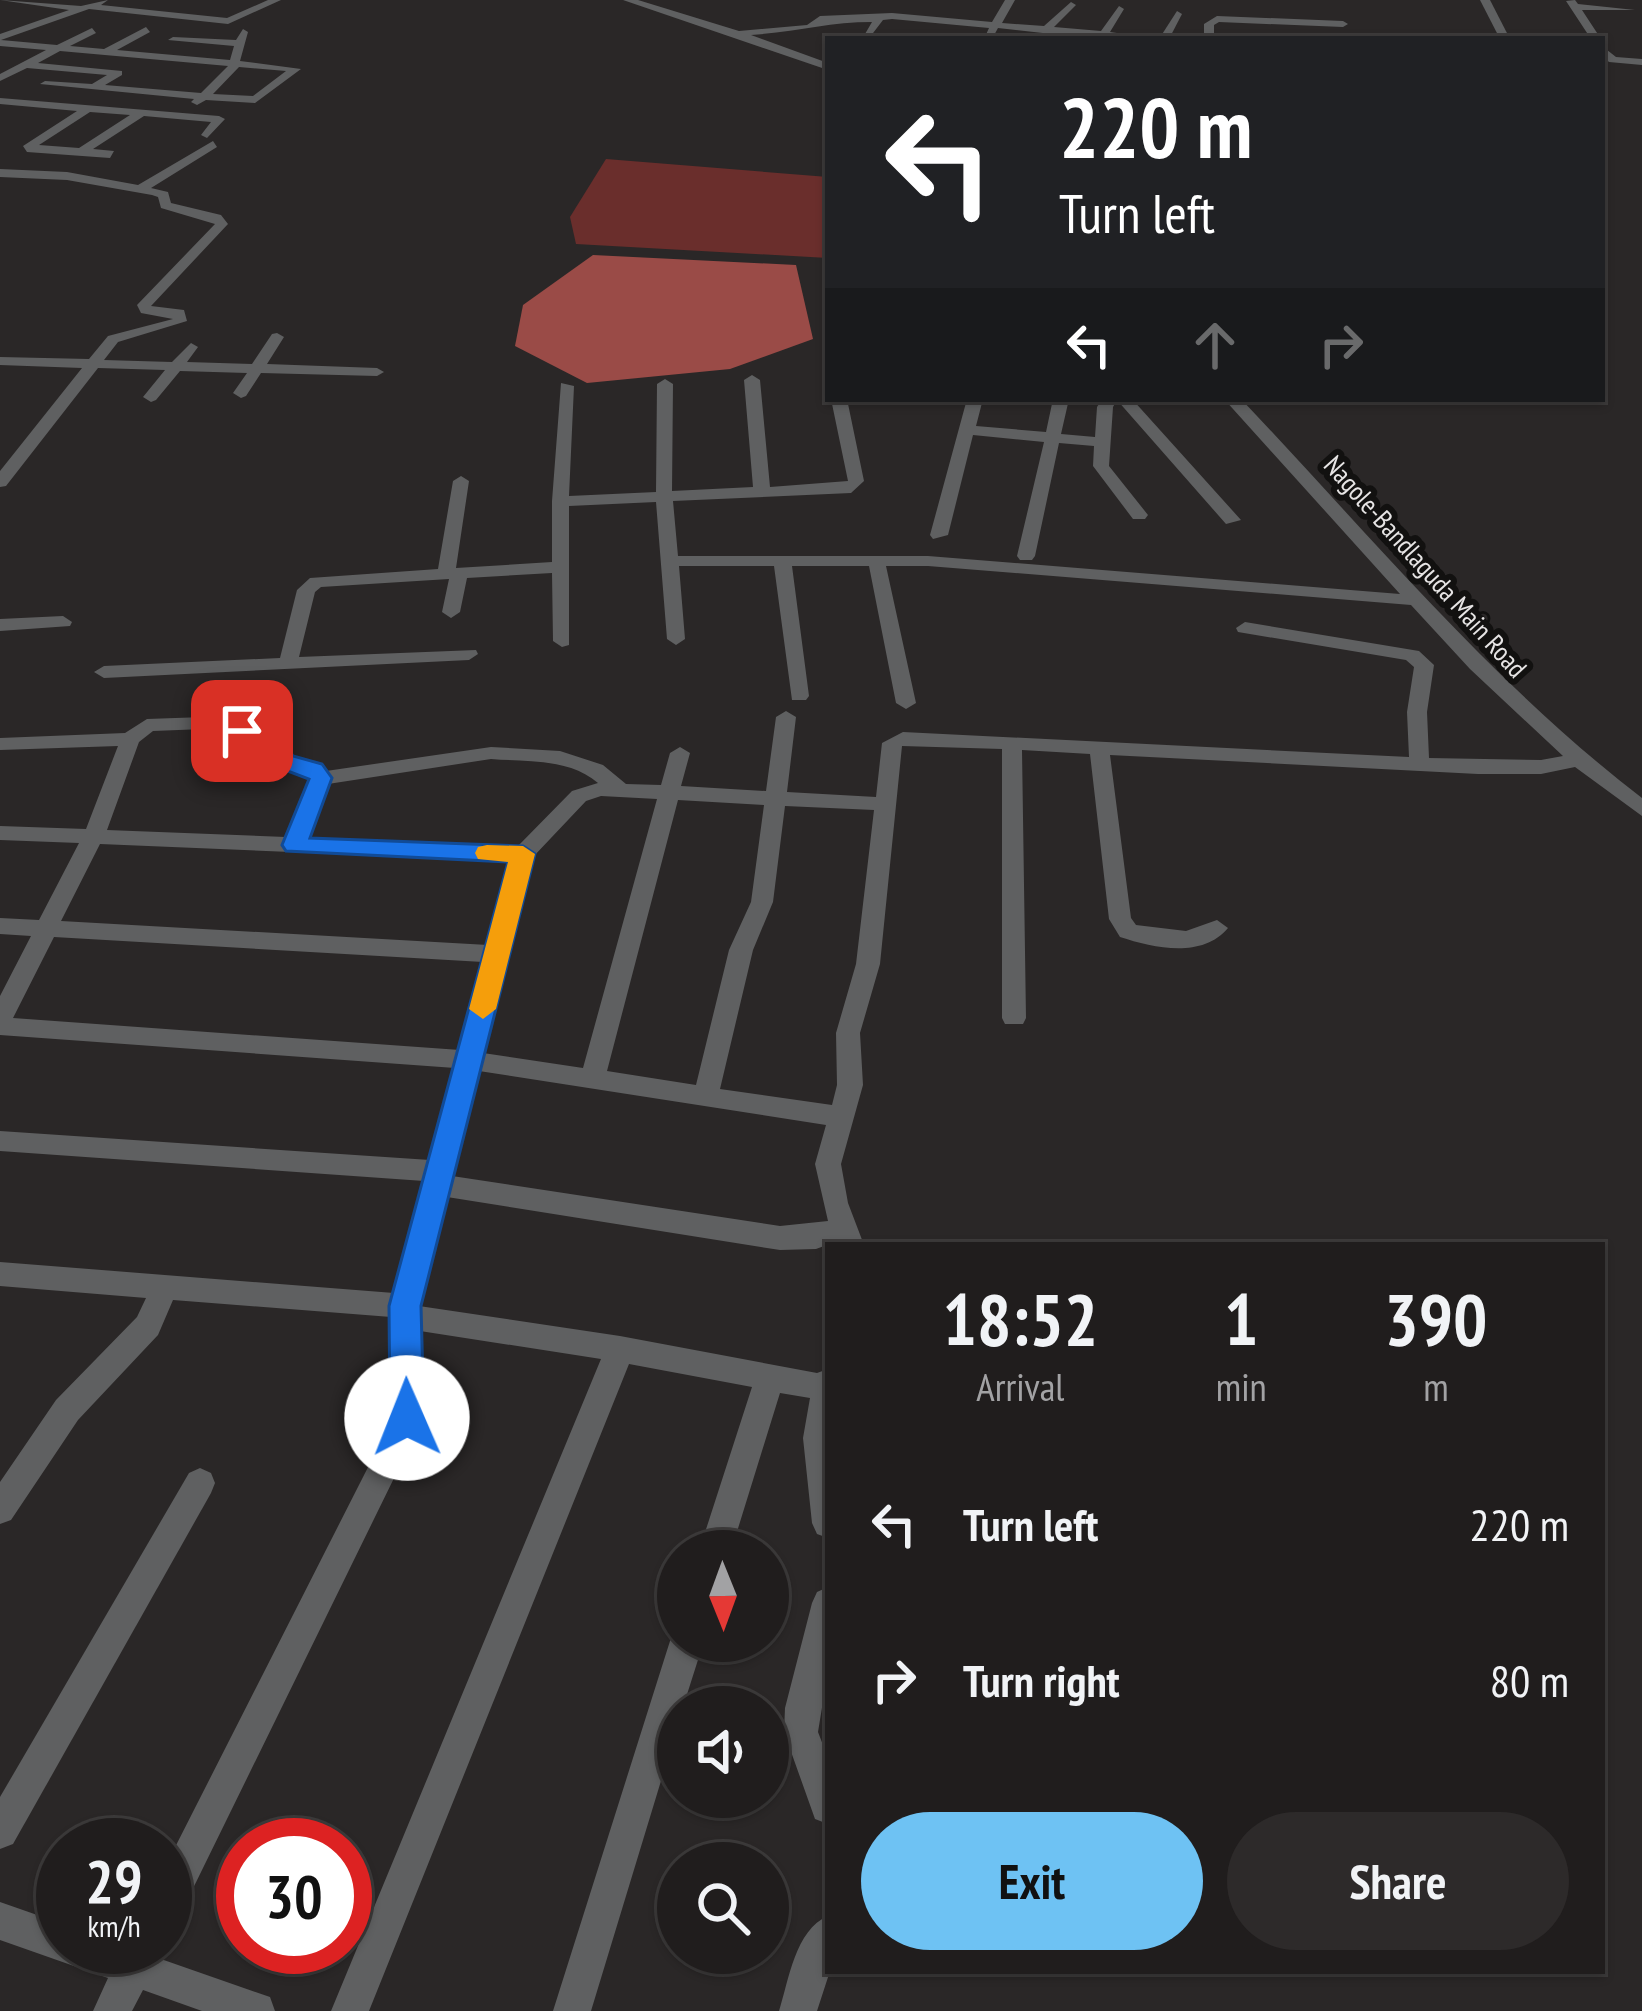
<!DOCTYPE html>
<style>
body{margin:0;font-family:"PT Sans Narrow",sans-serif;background:#2d2a2a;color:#f1f3f6;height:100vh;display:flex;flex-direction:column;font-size:45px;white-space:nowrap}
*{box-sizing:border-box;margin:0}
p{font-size:39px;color:#a2a2a4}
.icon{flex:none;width:66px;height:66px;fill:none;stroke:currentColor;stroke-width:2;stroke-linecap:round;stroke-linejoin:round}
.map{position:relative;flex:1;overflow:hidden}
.sheet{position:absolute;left:825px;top:1242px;width:780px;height:732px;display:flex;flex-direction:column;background:#201d1d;border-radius:0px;box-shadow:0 3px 9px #0004,0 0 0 3px #3d3b3b}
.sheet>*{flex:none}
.hud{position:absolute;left:825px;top:36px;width:780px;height:366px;border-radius:0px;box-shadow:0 3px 9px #0004,0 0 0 3px #3d3b3b;background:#202124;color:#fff;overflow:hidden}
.needle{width:78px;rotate:179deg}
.fabs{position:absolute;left:657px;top:1530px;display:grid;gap:24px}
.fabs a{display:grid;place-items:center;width:132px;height:132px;border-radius:50%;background:#201d1d;box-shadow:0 3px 9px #0004,0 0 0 3px #3d3b3b;font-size:60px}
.speed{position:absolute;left:36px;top:1818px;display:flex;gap:24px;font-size:60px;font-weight:700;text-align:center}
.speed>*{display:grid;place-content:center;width:156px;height:156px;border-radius:50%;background:#201d1d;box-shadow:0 3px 9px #0004,0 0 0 3px #3d3b3b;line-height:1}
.speed small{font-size:30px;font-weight:400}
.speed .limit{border:18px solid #d22;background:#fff;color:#111}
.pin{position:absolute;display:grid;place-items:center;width:102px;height:102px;color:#fff;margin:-51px;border-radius:24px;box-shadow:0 6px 18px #0006}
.me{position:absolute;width:132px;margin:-66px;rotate:359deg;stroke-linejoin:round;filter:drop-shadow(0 0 9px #0008)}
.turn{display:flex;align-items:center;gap:42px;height:252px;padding:0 36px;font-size:54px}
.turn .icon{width:156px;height:156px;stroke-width:2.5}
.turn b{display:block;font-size:84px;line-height:102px}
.lanes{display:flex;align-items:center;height:114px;padding:0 36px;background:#0003;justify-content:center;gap:60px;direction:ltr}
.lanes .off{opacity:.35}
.eta{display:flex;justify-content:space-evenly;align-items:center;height:204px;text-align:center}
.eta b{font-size:72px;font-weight:600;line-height:84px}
.action{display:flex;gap:24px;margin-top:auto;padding:24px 36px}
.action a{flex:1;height:138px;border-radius:72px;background:#6ec2f3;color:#111;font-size:48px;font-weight:600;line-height:138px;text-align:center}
.action a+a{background:#2d2a2a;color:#f1f3f6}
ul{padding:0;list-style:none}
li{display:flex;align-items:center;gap:36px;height:156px;padding:0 36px}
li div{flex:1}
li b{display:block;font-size:45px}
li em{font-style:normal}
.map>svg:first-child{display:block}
.green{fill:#6a2e2c}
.water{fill:#9a4b47}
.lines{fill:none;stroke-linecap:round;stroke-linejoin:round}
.minor{fill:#5f6061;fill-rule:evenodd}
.route{fill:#1a73e8;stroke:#114b97;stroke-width:3}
.slow{fill:#f59e0b}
.labels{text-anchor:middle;stroke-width:12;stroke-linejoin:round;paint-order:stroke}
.far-street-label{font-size:27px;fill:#e7e5e5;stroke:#121110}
</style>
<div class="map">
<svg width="1642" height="2011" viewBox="0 0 1642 2011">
<rect width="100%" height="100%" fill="#2a2727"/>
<polygon class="green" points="606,159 828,177 828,258 576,244 570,217"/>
<polygon class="water" points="593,255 796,265 813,339 730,369 587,383 515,346 523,305"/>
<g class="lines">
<g class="minor">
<path d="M0,0L81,6L108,0L101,5L227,18L268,0H281L228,24L89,9L1,40L57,45L92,28L96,33L70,46L104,49L146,27L150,32L117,50L230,60L234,46L168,40L173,37L236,40L243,29L248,32L240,61L301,69L255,103L206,100L197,105L191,102L194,99L40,84L45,81L92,84L107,75L27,68L0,81V74L46,50L0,46V34L69,10ZM60,51L228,66L201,93L105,85L122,75V71L38,63ZM239,67L286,71L253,96L213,94Z"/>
<path d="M623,0H638L739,31L807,25L820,16L892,13L992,22L1005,0H1015L1002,23L1044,26L1071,2L1076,5L1054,27L1101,31L1119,6L1124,9L1110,32L1158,39H1096L998,28L992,39H984L989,28L892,19L883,20L870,37L865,34L872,22C829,22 795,32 751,35L828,63V70Z"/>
<polygon points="1480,0 1490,0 1510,39 1500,39"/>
<polygon points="1575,0 1578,4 1635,10 1582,10 1601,39 1591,39 1566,1"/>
<polygon points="1177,11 1182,14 1169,39 1159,39"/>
<polygon points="1217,16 1343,21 1348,24 1343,27 1219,22 1214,25 1214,39 1204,39 1204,24"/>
<polygon points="1602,46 1616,57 1642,59 1642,65 1609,62 1602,55"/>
<path d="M0,98L219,116L225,119L207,138L201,135L211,122L144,116L93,149L114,151L110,158L27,152L23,146L77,111L0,104ZM90,112L130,115L79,148L39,145Z"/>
<polygon points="213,141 217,147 151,188 168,192 171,203 221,215 228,224 151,306 184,310 187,321 118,342 104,360 172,362 191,343 198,347 187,362 252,364 272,334 277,333 284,337 267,364 377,368 384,372 377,376 261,373 246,396 241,398 233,393 247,373 180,371 156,400 151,402 143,397 165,370 98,368 6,486 0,487 0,471 82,368 0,365 0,357 89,359 108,336 173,319 141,313 137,305 215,224 161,208 158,197 152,195 67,180 0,177 0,169 67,172 138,185"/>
<polygon points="1602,211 1608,215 1607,219 1602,220"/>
<path d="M752,375L760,380L770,487L848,481L831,399H847L864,481L851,493L673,501L678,556H928L1400,594L1224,399H1241C1371,536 1491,682 1642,798V816L1575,767L1541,774H1478L1110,755L1131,918L1136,925L1186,931L1217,920L1228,928C1202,959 1154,948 1120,937L1109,919L1090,754L1022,750L1026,1018L1023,1024H1005L1002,1018V749L902,746L880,964L860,1033L863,1085L841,1164L848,1203L864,1245H836L835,1242L816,1249L780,1250L447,1197L419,1306L620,1336L817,1373L828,1369V1538L817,1534L812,1523L803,1438L810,1398L780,1393L731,1551H699L752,1387L629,1364L369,2011H331L601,1359L420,1331L423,1419L178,1919L165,1924V1867L393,1418L391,1317L173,1300L158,1335L78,1420L11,1520L0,1524V1482L56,1400L137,1317L146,1298L0,1286V1262L394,1293L424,1181L0,1151V1131L430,1160L455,1068L0,1035V996L31,936L0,934V918L39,920L79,843L0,840V826L86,829L118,746L0,750V738L125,733L147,719L204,717L249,725L280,743L292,757L321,764L326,771L491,747L560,751L603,765L626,784L661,785L670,753L680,747L690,753L681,786L766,791L776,717L786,711L796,717L787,792L876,797L882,743L903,732L1409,757L1407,712L1414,667L1406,660L1238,632L1236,628L1245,622L1419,651L1434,665L1427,712L1429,758L1541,760L1563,756L1470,669L1411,605L928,566H886L916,703L906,709L896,703L869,566H792L809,696L806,700H792L774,566H679L685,639L676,645L667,639L656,502L569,506V645L562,647L553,641L552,573L467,578L460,612L451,618L442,612L449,579L321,587L315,592L299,657L476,650L478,654L469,660L104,678L94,672L104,666L280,658L297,590L310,578L438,569L453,481L461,476L469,481L456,568L552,562V501L561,383L574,386L569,496L656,492L657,384L665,379L673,384L672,491L753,487L744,380ZM204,729L234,734L266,752L278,767L307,774L310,779L286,837L107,830L139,742L153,731ZM491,759C527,762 569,758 598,783L572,791L518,846L308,838L328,784ZM601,796L657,799L583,1068L483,1053L533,857L586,801ZM678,800L764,805L751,902L729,950L696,1085L607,1071ZM785,806L874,810L856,964L836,1033L837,1085L832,1105L720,1089L753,950L773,902ZM100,844L510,861L488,945L61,921ZM54,937L483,962L460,1050L13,1018ZM479,1071L826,1125L815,1164L828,1221L780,1226L452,1176Z"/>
<polygon points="967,399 983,399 976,426 1046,432 1053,399 1069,399 1061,434 1095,437 1097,407 1102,399 1132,399 1241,520 1226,524 1117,400 1113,407 1109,466 1148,515 1145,519 1133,519 1093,466 1094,446 1059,443 1035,556 1032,560 1020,560 1017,556 1044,442 973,435 948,535 933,539 930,535"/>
<polygon points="63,616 72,622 70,626 0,631 0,619"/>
<polygon points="200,1468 211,1473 215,1483 211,1493 13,1844 0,1849 0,1797 189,1473"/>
<polygon points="828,1587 828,1671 818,1732 828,1758 828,1824 815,1819 784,1732 785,1708 812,1603 817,1592"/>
<polygon points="678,1628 678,1641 704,1641 683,1707 678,1707 678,1725 591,2011 553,2011 670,1641"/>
<polygon points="0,1902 63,1924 63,1947 163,1947 158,1958 270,1997 275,2011 202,2011 143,1990 132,2011 93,2011 108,1978 0,1940"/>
<path d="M828,1916L830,1971L817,2011H779C789,1980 795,1930 828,1916Z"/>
</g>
</g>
<polygon class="route" points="242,724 282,739 293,756 322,764 332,778 310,838 523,846 535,854 421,1306 424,1418 419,1430 407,1434 395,1430 390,1418 389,1306 508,862 286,851 282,845 309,779 277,767 266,749 230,731"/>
<polygon class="slow" points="487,845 523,846 535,854 496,1009 483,1019 469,1009 508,862 478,859 475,853 478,847"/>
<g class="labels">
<g class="far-street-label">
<text transform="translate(1425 567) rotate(48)" y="9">Nagole-Bandlaguda Main Road</text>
</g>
</g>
</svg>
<div class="fabs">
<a><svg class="needle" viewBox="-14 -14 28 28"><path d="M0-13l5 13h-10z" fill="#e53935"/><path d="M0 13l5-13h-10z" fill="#a2a2a4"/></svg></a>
<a><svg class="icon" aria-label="sound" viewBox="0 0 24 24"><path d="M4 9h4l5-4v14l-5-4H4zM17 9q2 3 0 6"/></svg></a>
<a><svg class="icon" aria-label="search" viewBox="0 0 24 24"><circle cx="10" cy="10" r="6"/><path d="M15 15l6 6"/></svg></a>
</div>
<div class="speed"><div>29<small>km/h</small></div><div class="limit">30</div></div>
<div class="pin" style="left:242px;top:731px;background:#d93025"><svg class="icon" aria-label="arrive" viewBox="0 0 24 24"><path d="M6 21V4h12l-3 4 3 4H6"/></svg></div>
<svg class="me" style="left:407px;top:1418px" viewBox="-20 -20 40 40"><circle r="19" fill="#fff"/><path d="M0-13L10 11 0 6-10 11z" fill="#1a73e8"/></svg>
<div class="hud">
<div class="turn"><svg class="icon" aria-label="left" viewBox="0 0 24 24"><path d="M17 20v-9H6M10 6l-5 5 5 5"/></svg><div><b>220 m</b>Turn left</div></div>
<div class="lanes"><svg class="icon" aria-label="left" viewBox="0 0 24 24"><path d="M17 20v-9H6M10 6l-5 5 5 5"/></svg><svg class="icon off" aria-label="ahead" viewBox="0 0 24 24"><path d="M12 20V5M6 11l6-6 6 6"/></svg><svg class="icon off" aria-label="right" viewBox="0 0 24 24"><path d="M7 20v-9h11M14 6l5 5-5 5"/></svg></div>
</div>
<section class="sheet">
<div class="eta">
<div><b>18:52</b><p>Arrival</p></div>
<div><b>1</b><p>min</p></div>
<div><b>390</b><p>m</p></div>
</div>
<ul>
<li><svg class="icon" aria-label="left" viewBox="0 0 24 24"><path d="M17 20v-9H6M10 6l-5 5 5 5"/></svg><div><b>Turn left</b></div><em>220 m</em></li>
<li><svg class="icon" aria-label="right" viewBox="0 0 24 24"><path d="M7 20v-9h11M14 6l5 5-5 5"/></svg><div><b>Turn right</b></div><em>80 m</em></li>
</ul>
<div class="action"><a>Exit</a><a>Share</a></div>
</section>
</div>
